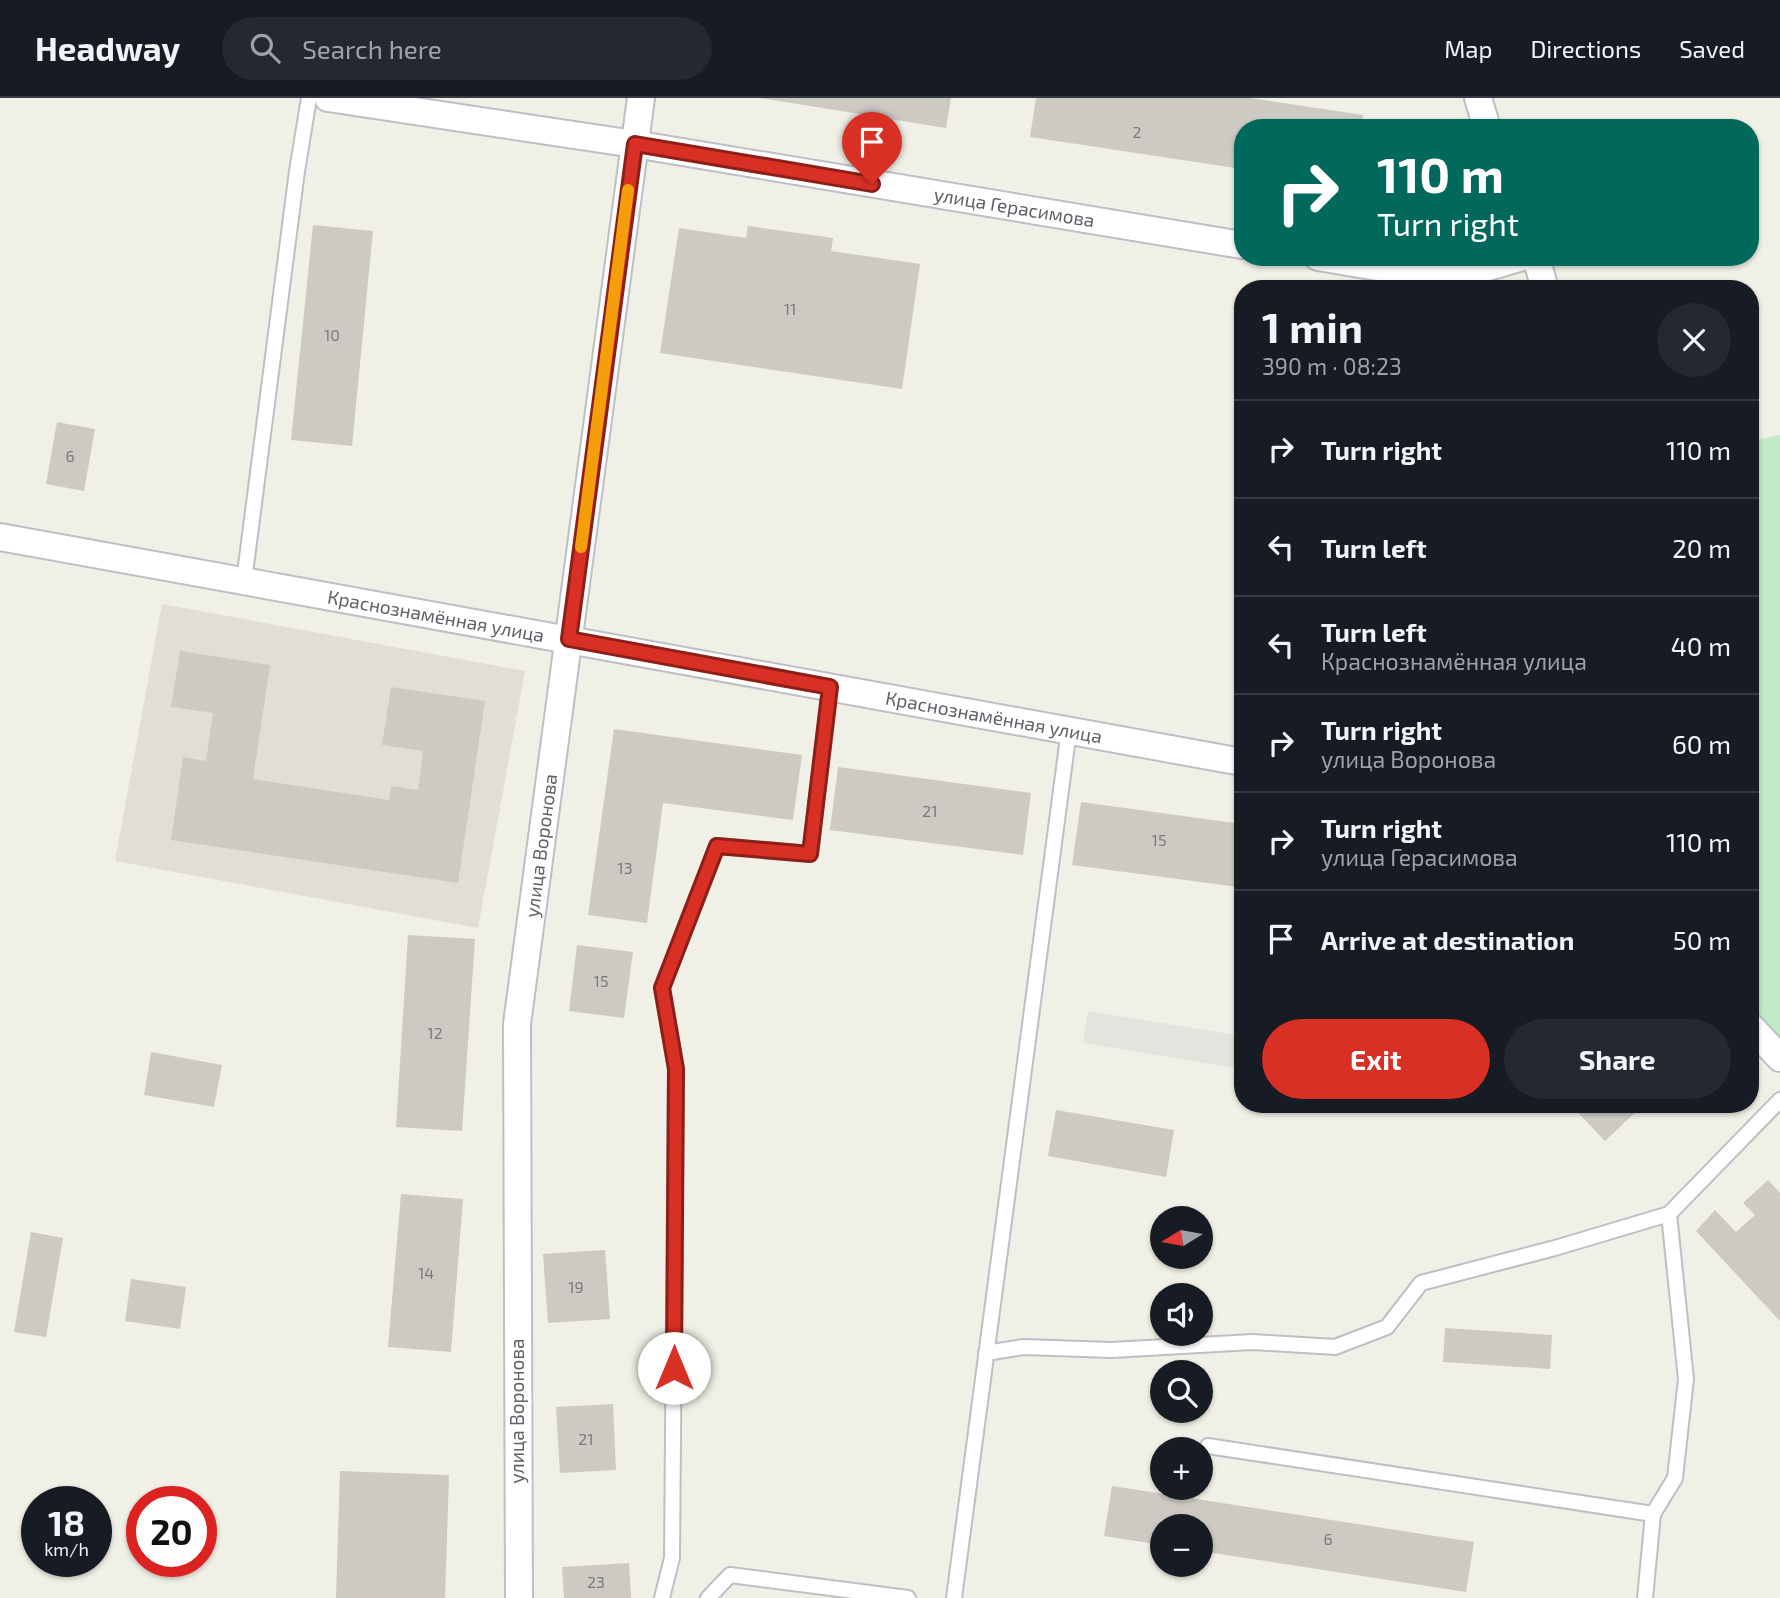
<!DOCTYPE html>
<meta charset="utf-8">
<style>
body{margin:0;font-family:"Exo 2",sans-serif;background:#242831;color:#f1f3f6;height:100vh;display:flex;flex-direction:column;font-size:26px;white-space:nowrap}
*{box-sizing:border-box;margin:0}
p{font-size:23px;color:#9ea1a6}
.icon{flex:none;width:38px;height:38px;fill:none;stroke:currentColor;stroke-width:2;stroke-linecap:round;stroke-linejoin:round}
.map{position:relative;flex:1;overflow:hidden}
.sheet{position:absolute;left:1234px;top:182px;width:525px;height:833px;display:flex;flex-direction:column;background:#171b24;border-radius:28px;box-shadow:0 2px 5px #0004}
.sheet>*{flex:none}
.top-card{position:absolute;left:1234px;top:21px;width:525px;height:147px;border-radius:28px;box-shadow:0 2px 5px #0004;background:#00695c;color:#fff;overflow:hidden}
.needle{width:46px;rotate:259deg}
.tools{position:absolute;left:1150px;top:1108px;display:grid;gap:14px}
.tools a{display:grid;place-items:center;width:63px;height:63px;border-radius:50%;background:#171b24;box-shadow:0 2px 5px #0004;font-size:35px}
.speed{position:absolute;left:21px;top:1388px;display:flex;gap:14px;font-size:35px;font-weight:700;text-align:center}
.speed>*{display:grid;place-content:center;width:91px;height:91px;border-radius:50%;background:#171b24;box-shadow:0 2px 5px #0004;line-height:1}
.speed small{font-size:18px;font-weight:400}
.speed .limit{border:10px solid #d22;background:#fff;color:#111}
.pin{position:absolute;display:grid;place-items:center;width:60px;height:60px;color:#fff;margin:-72px -30px;border-radius:50% 50% 50% 0;rotate:-45deg;box-shadow:0 0 7px #0007}
.pin .icon{rotate:45deg}
.me{position:absolute;width:77px;margin:-38px;rotate:0deg;stroke-linejoin:round;filter:drop-shadow(0 0 5px #0008)}
.turn{display:flex;align-items:center;gap:24px;height:147px;padding:0 28px;font-size:32px}
.turn .icon{width:91px;height:91px;stroke-width:2.5}
.turn b{display:block;font-size:49px;line-height:60px}
.round{display:grid;place-items:center;flex:none;width:74px;height:74px;border-radius:37px;background:#242831}
.summary{display:flex;align-items:center;justify-content:space-between;height:119px;padding:0 28px}
h1{font-size:42px;font-weight:700;line-height:52px}
.action{display:flex;gap:14px;margin-top:auto;padding:14px 28px}
.action a{flex:1;height:80px;border-radius:42px;background:#d93025;color:#fff;font-size:28px;font-weight:700;line-height:80px;text-align:center}
.action a+a{background:#242831;color:#f1f3f6}
ul{padding:0;list-style:none}
li{display:flex;align-items:center;gap:21px;height:98px;padding:0 28px;border-top:2px solid #363941}
li div{flex:1}
li b{display:block;font-size:26px}
li em{font-style:normal}
header{display:flex;align-items:center;gap:42px;box-sizing:border-box;height:98px;padding:0 35px;background:#171b24;border-bottom:2px solid #363941}
header strong{font-size:33px}
nav{display:flex;gap:38px;margin-inline-start:auto;font-size:24px}
.search{width:490px;height:63px;background:#242831;display:flex;align-items:center;gap:18px;box-sizing:border-box;padding:0 24px;border-radius:38px;color:#9ea1a6;font-size:26px}
.map>svg:first-child{display:block}
.industrial{fill:#e5e3de}
.education{fill:#e1dfd5}
.green{fill:#c2eac7}
.building{fill:#cccac3}
.lines{fill:none;stroke-linecap:round;stroke-linejoin:round}
.service-casing{stroke:#bebfc5;stroke-width:18}
.minor-casing{stroke:#bebfc5;stroke-width:30}
.service{stroke:#fff;stroke-width:14}
.minor{stroke:#fff;stroke-width:26}
.route-casing{stroke:#8d1f18;stroke-width:18}
.route{stroke:#d93025;stroke-width:12}
.slow{stroke:#f59e0b;stroke-width:12}
.labels{text-anchor:middle;stroke-width:7;stroke-linejoin:round;paint-order:stroke}
.number-label{font-size:16px;fill:#7a7b7f}
.street-label{font-size:19px;fill:#5e6168;stroke:#fff}
</style>
<header>
<strong>Headway</strong>
<div class="search"><svg class="icon" aria-label="search" viewBox="0 0 24 24"><circle cx="10" cy="10" r="6"/><path d="M15 15l6 6"/></svg>Search here</div>
<nav><a>Map</a><a>Directions</a><a>Saved</a></nav>
</header>
<div class="map">
<svg width="1780" height="1500" viewBox="0 0 1780 1500">
<rect width="100%" height="100%" fill="#f1f0e6"/>
<polygon class="industrial" points="1088,913 1242,938 1242,971 1083,945"/>
<polygon class="education" points="162,506 525,573 478,830 115,763"/>
<polygon class="green" points="1780,337 1780,941 1750,909 1750,343"/>
<g class="building">
<polygon points="760,0 951,0 946,30"/>
<polygon points="1036,0 1250,0 1363,17 1361,30 1242,30 1242,71 1030,39"/>
<polygon points="313,127 373,133 352,348 291,342"/>
<polygon points="748,128 833,140 831,153 920,166 902,291 660,255 679,130 746,140"/>
<polygon points="57,324 95,331 84,393 46,386"/>
<polygon points="180,553 270,567 253,681 389,702 391,688 418,692 423,653 382,647 391,589 485,603 458,785 171,742 183,659 206,663 213,615 171,609"/>
<polygon points="614,631 802,657 793,722 663,705 647,825 588,817"/>
<polygon points="838,669 1031,695 1023,757 830,732"/>
<polygon points="1081,704 1242,726 1242,757 1238,789 1072,767"/>
<polygon points="408,837 475,841 462,1033 396,1029"/>
<polygon points="577,847 633,854 624,920 569,913"/>
<polygon points="151,954 222,967 214,1009 144,997"/>
<polygon points="1570,1006 1644,1006 1605,1043"/>
<polygon points="1056,1012 1174,1032 1166,1079 1048,1058"/>
<polygon points="1768,1082 1780,1095 1780,1223 1696,1133 1715,1112 1736,1134 1755,1117 1743,1105"/>
<polygon points="401,1096 463,1101 451,1254 388,1249"/>
<polygon points="31,1134 63,1140 46,1239 14,1234"/>
<polygon points="605,1152 610,1221 548,1225 543,1156"/>
<polygon points="131,1181 186,1189 180,1231 125,1223"/>
<polygon points="1445,1230 1552,1237 1550,1271 1443,1264"/>
<polygon points="613,1306 616,1372 560,1375 556,1309"/>
<polygon points="340,1373 449,1377 445,1500 336,1500"/>
<polygon points="1112,1388 1474,1444 1466,1494 1200,1453 1200,1428 1162,1428 1162,1447 1104,1438"/>
<polygon points="629,1465 631,1500 564,1500 562,1469"/>
</g>
<g class="lines">
<g class="service-casing">
<g id="service">
<polyline points="244,483 297,73 309,0"/>
<polyline points="986,1255 1023,1249 1112,1252 1252,1244 1335,1249 1387,1229 1421,1185 1555,1150 1669,1116 1780,1002"/>
<polyline points="1208,1348 1653,1416 1645,1500"/>
<polyline points="1653,1416 1675,1380 1686,1281 1669,1116"/>
<polyline points="662,1500 672,1460 676,971 662,889 717,748 810,756 830,589"/>
<polyline points="708,1500 730,1477 908,1500"/>
<polyline points="954,1500 1069,632"/>
</g>
</g>
<g class="minor-casing">
<g id="minor">
<path id="s1" d="M328,0L634,46L1242,147"/>
<polyline points="1478,0 1487,30"/>
<polyline points="1318,159 1448,181 1522,159"/>
<polyline points="1536,159 1545,191"/>
<path id="s2" d="M0,439L1242,664"/>
<polyline points="1750,928 1780,960"/>
<path id="s3" d="M519,1500L517,926L641,0"/>
</g>
</g>
<use href="#service" class="service"/>
<use href="#minor" class="minor"/>
</g>
<g class="lines">
<g class="route-casing">
<polyline id="route" points="674,1270 676,971 662,890 717,748 810,756 830,589 569,541 635,46 872,86"/>
</g>
<use href="#route" class="route"/>
<polyline class="slow" points="581,449 628,92"/>
</g>
<g class="labels">
<g class="number-label">
<text x="1137" y="40">2</text>
<text x="790" y="217">11</text>
<text x="332" y="243">10</text>
<text x="70" y="364">6</text>
<text x="930" y="719">21</text>
<text x="1159" y="748">15</text>
<text x="625" y="776">13</text>
<text x="601" y="889">15</text>
<text x="435" y="941">12</text>
<text x="426" y="1181">14</text>
<text x="576" y="1195">19</text>
<text x="586" y="1347">21</text>
<text x="1328" y="1447">6</text>
<text x="596" y="1490">23</text>
</g>
<g class="street-label">
<text dy="7" stroke="none"><textPath href="#s1" startOffset="695">улица Герасимова</textPath></text>
<text dy="7" stroke="none"><textPath href="#s2" startOffset="443">Краснознамённая улица</textPath></text>
<text dy="7" stroke="none"><textPath href="#s2" startOffset="1010">Краснознамённая улица</textPath></text>
<text dy="7" stroke="none"><textPath href="#s3" startOffset="754">улица Воронова</textPath></text>
<text transform="translate(517 1313) rotate(-90)" y="7">улица Воронова</text>
</g>
</g>
</svg>
<div class="tools">
<a><svg class="needle" viewBox="-14 -14 28 28"><path d="M0-13l5 13h-10z" fill="#e53935"/><path d="M0 13l5-13h-10z" fill="#9ea1a6"/></svg></a>
<a><svg class="icon" aria-label="sound" viewBox="0 0 24 24"><path d="M4 9h4l5-4v14l-5-4H4zM17 9q2 3 0 6"/></svg></a>
<a><svg class="icon" aria-label="search" viewBox="0 0 24 24"><circle cx="10" cy="10" r="6"/><path d="M15 15l6 6"/></svg></a>
<a>+</a>
<a>−</a>
</div>
<div class="speed"><div>18<small>km/h</small></div><div class="limit">20</div></div>
<div class="pin" style="left:872px;top:86px;background:#d93025"><svg class="icon" aria-label="arrive" viewBox="0 0 24 24"><path d="M6 21V4h12l-3 4 3 4H6"/></svg></div>
<svg class="me" style="left:674px;top:1270px" viewBox="-20 -20 40 40"><circle r="19" fill="#fff"/><path d="M0-13L10 11 0 6-10 11z" fill="#d93025"/></svg>
<div class="top-card">
<div class="turn"><svg class="icon" aria-label="right" viewBox="0 0 24 24"><path d="M7 20v-9h11M14 6l5 5-5 5"/></svg><div><b>110 m</b>Turn right</div></div>
</div>
<section class="sheet">
<div class="summary"><div><h1>1 min</h1><p>390 m · 08:23</p></div><a class="round"><svg class="icon" aria-label="close" viewBox="0 0 24 24"><path d="M6 6l12 12M18 6L6 18"/></svg></a></div>
<ul>
<li><svg class="icon" aria-label="right" viewBox="0 0 24 24"><path d="M7 20v-9h11M14 6l5 5-5 5"/></svg><div><b>Turn right</b></div><em>110 m</em></li>
<li><svg class="icon" aria-label="left" viewBox="0 0 24 24"><path d="M17 20v-9H6M10 6l-5 5 5 5"/></svg><div><b>Turn left</b></div><em>20 m</em></li>
<li><svg class="icon" aria-label="left" viewBox="0 0 24 24"><path d="M17 20v-9H6M10 6l-5 5 5 5"/></svg><div><b>Turn left</b><p>Краснознамённая улица</p></div><em>40 m</em></li>
<li><svg class="icon" aria-label="right" viewBox="0 0 24 24"><path d="M7 20v-9h11M14 6l5 5-5 5"/></svg><div><b>Turn right</b><p>улица Воронова</p></div><em>60 m</em></li>
<li><svg class="icon" aria-label="right" viewBox="0 0 24 24"><path d="M7 20v-9h11M14 6l5 5-5 5"/></svg><div><b>Turn right</b><p>улица Герасимова</p></div><em>110 m</em></li>
<li><svg class="icon" aria-label="arrive" viewBox="0 0 24 24"><path d="M6 21V4h12l-3 4 3 4H6"/></svg><div><b>Arrive at destination</b></div><em>50 m</em></li>
</ul>
<div class="action"><a>Exit</a><a>Share</a></div>
</section>
</div>
